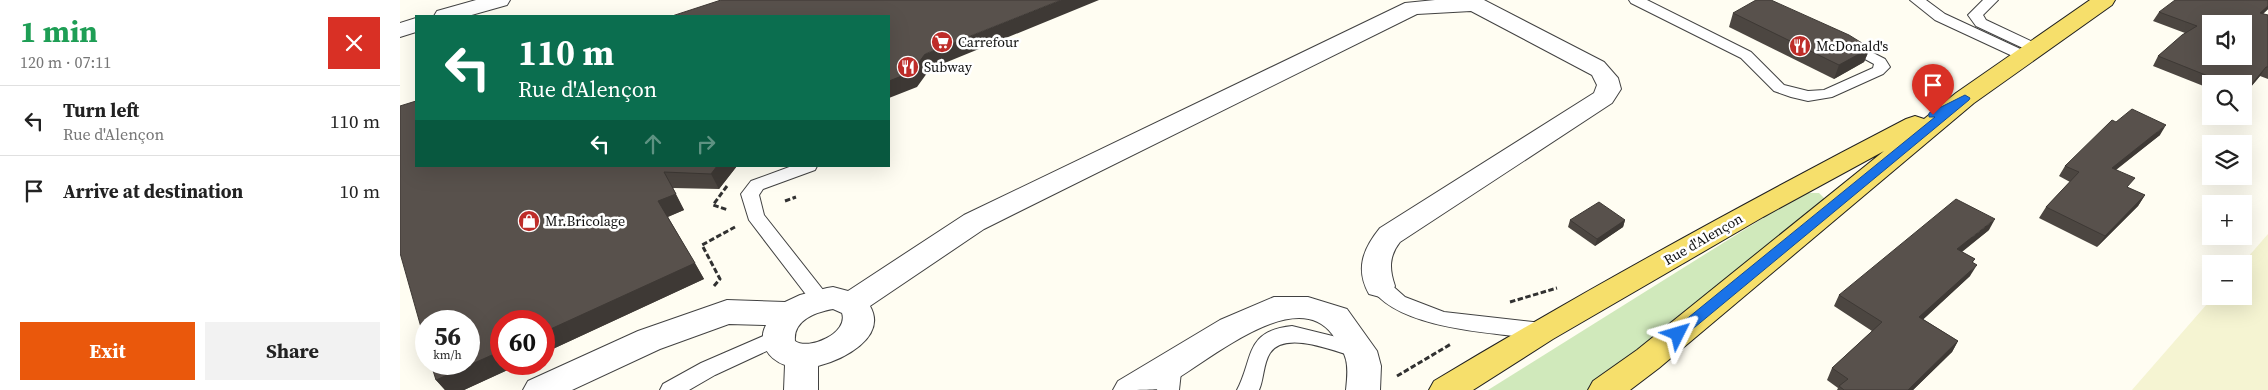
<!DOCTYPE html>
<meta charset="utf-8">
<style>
body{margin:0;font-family:"Source Serif 4",serif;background:#f2f2f2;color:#222;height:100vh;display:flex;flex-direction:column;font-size:19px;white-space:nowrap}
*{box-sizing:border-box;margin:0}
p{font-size:16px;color:#767676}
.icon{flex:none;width:28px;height:28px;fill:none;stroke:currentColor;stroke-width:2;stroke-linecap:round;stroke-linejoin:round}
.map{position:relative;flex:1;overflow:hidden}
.details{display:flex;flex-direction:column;background:#fff;width:400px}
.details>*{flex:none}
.top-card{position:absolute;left:15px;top:15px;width:475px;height:152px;border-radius:0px;box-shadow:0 5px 20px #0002;background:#0b6e4f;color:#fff;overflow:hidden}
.tools{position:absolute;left:1802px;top:15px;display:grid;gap:10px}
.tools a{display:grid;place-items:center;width:50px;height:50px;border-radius:0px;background:#fff;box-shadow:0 5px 20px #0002;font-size:25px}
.speed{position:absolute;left:15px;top:310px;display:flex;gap:10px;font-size:25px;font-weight:700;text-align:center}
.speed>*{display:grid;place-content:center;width:65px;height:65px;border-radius:50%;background:#fff;box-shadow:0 5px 20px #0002;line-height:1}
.speed small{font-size:12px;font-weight:400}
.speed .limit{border:8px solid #d22;background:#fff;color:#111}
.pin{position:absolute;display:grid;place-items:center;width:42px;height:42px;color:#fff;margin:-51px -21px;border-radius:50% 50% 50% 0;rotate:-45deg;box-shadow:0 0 5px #0007}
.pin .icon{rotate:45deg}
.me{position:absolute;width:55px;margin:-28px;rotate:50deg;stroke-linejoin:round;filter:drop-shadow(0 0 4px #0008)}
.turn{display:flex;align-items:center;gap:18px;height:105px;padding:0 20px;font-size:22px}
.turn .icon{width:65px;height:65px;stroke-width:2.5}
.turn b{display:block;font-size:35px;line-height:42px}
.lanes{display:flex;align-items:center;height:48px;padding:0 20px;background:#0003;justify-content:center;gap:25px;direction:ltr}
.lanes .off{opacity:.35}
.round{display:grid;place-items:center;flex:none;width:52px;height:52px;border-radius:0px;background:#f2f2f2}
.overview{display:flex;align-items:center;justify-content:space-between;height:85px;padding:0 20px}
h1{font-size:30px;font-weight:700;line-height:38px;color:#1e9e55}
.button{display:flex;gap:10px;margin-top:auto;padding:10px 20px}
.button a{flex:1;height:58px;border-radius:0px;background:#ea580c;color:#fff;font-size:20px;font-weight:700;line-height:58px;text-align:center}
.button a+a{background:#f2f2f2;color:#222}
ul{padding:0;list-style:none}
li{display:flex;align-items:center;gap:15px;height:70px;padding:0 20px;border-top:1px solid #e0e0e0}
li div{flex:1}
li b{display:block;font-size:19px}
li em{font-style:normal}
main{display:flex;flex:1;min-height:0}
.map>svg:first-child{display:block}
.farmland{fill:#f5f4d2}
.green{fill:#d0e9bb}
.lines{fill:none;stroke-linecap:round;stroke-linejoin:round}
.service-casing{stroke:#424242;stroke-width:2}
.minor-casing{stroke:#424242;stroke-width:2}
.primary-casing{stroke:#202020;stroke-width:2}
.path{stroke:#313131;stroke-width:3;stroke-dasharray:5.5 2.5;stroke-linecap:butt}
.service{fill:#fff;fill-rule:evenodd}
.minor{fill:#fff;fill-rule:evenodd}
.primary{fill:#f6df6b;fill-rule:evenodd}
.wall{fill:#4c4641}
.shaded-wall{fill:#3e3935}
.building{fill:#58514c;stroke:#3e3935;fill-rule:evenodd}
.route{fill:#1a73e8;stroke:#114b97}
.labels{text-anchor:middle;stroke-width:5;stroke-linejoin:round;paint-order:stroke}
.poi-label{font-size:14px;fill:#0f0f0f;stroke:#fff;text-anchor:start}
.street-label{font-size:14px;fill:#0f0f0f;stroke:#fff}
</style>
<main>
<section class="details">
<div class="overview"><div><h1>1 min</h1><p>120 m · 07:11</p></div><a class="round" style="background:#d93025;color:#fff"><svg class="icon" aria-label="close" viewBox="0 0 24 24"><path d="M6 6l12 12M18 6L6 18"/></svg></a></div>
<ul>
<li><svg class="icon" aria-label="left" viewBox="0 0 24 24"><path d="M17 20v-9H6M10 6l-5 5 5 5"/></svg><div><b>Turn left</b><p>Rue d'Alençon</p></div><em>110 m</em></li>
<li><svg class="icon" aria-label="arrive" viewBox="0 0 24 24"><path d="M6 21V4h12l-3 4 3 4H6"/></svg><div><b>Arrive at destination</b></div><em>10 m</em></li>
</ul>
<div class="button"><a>Exit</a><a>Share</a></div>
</section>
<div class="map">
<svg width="1868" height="390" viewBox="0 0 1868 390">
<rect width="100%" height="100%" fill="#fffdf2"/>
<polygon class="farmland" points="1868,234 1868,390 1732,390 1814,296 1844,296 1842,264"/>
<polygon class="green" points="1403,193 1419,193 1430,204 1190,390 1088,390"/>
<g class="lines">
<g class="service-casing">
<g id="service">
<polygon points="1229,0 1247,0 1351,52 1384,85 1408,91 1424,90 1473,68 1474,64 1443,47 1441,44 1448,40 1485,59 1490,67 1483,74 1432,97 1408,101 1391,97 1374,91 1341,58 1231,3"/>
<polygon points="1510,0 1526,0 1545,14 1629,53 1631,56 1629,59 1619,59 1535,20"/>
<polygon points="1583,0 1598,0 1583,15 1586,20 1635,43 1637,46 1635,49 1625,49 1576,26 1568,15"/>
<polygon points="392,166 417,166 415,170 363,189 359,195 364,215 431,300 428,305 421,307 414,305 349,220 341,194 351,181"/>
<path d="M980,279L987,281L1005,297L1044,312L1142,323L1149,326L1152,331L1149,336L1142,339C1096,333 996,330 970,286L973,281Z"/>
<path d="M892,326L961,343L968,345L971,351L968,357L961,359C939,353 886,329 870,353C863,364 864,379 859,390H837C854,358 844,331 892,326Z"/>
<polygon points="377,330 384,333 387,338 384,343 315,375 289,390 260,390 263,384 301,363"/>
<polygon points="772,355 779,357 782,363 779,390 757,390 762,363 765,357"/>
</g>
</g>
<g class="minor-casing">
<g id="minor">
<polygon points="76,0 110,0 107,5 68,16 34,16 37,11"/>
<path d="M1035,0H1084L1204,62L1218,78L1221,89L1212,103L1000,242C989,256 989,269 995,286L991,294L980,297L969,294C955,269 963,249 980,228L1194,93L1197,85L1192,75L1071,11L1017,14L584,229L470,306C488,338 442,360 418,366V390H384L385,365C368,359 357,342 366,325L329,324L260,349L172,390H123L128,381L238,331L327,300L385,302L400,295L427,288L433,287L448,291L564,215L1005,3ZM433,309L442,313C449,333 409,351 395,341C393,320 416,312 433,309Z"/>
<polygon points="16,18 16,32 0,37 0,23"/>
<path d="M874,297H908L947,309L977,351L981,366L980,390H946C949,363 948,356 932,334C893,282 798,371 759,389C750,390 724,390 713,390L718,381L820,320Z"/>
</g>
</g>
<g class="primary-casing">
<path id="primary" d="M1690,0H1715L1712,5L1574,103L1259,368L1230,390H1188L1193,381L1237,350L1484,151L1363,217L1153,339L1073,390H1029L1034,381C1189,288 1346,202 1506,119L1515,116L1524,119L1556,93Z"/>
</g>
<g class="path">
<polyline points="327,186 313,205 328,210"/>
<polyline points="385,201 396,197"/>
<polyline points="314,286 320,279 302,245 335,227"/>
<polyline points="1110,302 1157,288"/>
<polyline points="997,376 1051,344"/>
</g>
<use href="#service" class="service"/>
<use href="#minor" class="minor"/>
<use href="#primary" class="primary"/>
</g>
<g class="wall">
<polygon points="1868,0 1868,9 1863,14 1868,15 1868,79 1860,76 1844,95 1844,84 1811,84 1811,89 1753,66 1758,56 1785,33 1753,21 1759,12"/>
<polygon points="1333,13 1470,48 1464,62 1434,79 1329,27"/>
<polygon points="0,106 337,166 319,189 273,188 284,210 268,217 304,279 64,390 45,390 36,380"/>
<polygon points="1716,122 1760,135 1716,170 1728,188 1745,195 1738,206 1697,247 1639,218 1646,207 1670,182 1659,176 1665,166"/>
<polygon points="1170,220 1225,220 1223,227 1195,246 1168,227"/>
<polygon points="1589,230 1562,252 1575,259 1573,262 1570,276 1523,319 1558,341 1552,352 1513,390 1437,390 1438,388 1427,380 1432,368 1472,331 1434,306 1439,295"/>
</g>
<g class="shaded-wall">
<polygon points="661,0 699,0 530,69 517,87 489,98 489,81 525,54"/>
<polygon points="1868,6 1868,9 1854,22 1860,13"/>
<polygon points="1470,48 1464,62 1434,79 1439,65"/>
<polygon points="1866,67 1860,76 1844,95 1846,91"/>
<polygon points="1766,125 1760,135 1705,178 1712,168"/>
<polygon points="317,166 337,166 319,189 311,174"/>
<polygon points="264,172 284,210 267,217 258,201"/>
<polygon points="1745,195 1738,206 1697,247 1705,236"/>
<polygon points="1595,219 1589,230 1551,260 1557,249"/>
<polygon points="1225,220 1223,227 1195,246 1197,239"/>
<polygon points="295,263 304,279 144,353 144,332"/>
<polygon points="1577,265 1570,276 1513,329 1519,317"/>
<polygon points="1558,341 1552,352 1513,390 1508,390"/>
<polygon points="101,351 101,364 121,364 64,390 45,390 36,380"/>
</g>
<g class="building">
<polygon points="321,0 661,0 525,54 512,72 489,81 489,16 272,16"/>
<polygon points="1356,0 1371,0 1449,35 1470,48 1439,65 1333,13"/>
<path d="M1775,0H1868V6L1860,13L1868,15V67H1866L1846,91L1844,90V84H1828L1758,56L1782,35L1797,26L1759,12ZM1811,24H1844V56H1811Z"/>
<polygon points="16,101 16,166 317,166 311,174 264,172 276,194 258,201 295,263 144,332 144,321 101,321 101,351 36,380 31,364 69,364 69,321 26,321 26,345 0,253 0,106"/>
<polygon points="1732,109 1766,125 1712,168 1735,178 1727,187 1745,195 1705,236 1646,207 1679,172 1665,166 1712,120 1716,122"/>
<polygon points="1556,199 1595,219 1557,249 1575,259 1572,262 1577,265 1519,317 1558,341 1508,390 1444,390 1439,386 1448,379 1432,368 1482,322 1439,295"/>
<polygon points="1199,202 1225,220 1197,239 1170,220"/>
</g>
<polygon class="route" points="1565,95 1570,98 1569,100 1283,337 1273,337 1271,334 1273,330 1535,117 1529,117 1529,113"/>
<defs>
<g id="supermarket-disc" transform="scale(1.125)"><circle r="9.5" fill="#be2d29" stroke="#fff"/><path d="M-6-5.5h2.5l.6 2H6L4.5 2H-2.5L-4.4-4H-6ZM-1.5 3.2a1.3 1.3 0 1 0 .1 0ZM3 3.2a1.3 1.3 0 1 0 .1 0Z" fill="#fff"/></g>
<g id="restaurant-disc" transform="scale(1.125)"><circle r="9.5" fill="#be2d29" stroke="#fff"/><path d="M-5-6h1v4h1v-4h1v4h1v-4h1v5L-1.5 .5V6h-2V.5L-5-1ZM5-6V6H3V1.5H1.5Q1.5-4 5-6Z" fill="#fff"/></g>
<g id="shop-disc" transform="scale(1.125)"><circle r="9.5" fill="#be2d29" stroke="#fff"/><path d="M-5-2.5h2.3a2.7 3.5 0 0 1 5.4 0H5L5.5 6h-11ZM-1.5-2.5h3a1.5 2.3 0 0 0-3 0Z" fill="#fff"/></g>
</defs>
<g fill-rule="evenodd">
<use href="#supermarket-disc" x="542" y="42"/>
<use href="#restaurant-disc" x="1400" y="46"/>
<use href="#restaurant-disc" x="508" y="67"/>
<use href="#shop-disc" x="129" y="221"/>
</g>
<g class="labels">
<g class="poi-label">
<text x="558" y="47">Carrefour</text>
<text x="1416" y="51">McDonald's</text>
<text x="524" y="72">Subway</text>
<text x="145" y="226">Mr.Bricolage</text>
</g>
<g class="street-label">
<text transform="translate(1303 239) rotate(-30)" y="5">Rue d'Alençon</text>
</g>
</g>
</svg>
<div class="tools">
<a><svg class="icon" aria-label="sound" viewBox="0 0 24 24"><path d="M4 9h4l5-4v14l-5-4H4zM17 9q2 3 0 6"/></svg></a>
<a><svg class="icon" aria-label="search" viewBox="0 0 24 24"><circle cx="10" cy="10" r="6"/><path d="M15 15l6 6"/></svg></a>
<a><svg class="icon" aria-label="layers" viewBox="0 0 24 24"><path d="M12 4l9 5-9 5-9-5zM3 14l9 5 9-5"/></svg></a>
<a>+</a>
<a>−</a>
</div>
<div class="speed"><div>56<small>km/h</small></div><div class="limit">60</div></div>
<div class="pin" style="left:1533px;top:115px;background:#d93025"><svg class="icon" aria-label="arrive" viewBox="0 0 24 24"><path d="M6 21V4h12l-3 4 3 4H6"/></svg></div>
<svg class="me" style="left:1278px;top:334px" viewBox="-20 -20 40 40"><path d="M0-17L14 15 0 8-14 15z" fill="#1a73e8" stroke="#fff" stroke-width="4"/></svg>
<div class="top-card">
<div class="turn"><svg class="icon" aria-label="left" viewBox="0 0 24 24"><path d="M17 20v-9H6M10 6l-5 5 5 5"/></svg><div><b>110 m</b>Rue d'Alençon</div></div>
<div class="lanes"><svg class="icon" aria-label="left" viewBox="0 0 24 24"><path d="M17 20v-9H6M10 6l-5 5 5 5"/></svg><svg class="icon off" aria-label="ahead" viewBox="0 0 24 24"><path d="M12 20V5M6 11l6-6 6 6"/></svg><svg class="icon off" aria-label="right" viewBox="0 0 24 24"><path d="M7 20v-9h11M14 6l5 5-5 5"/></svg></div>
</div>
</div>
</main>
